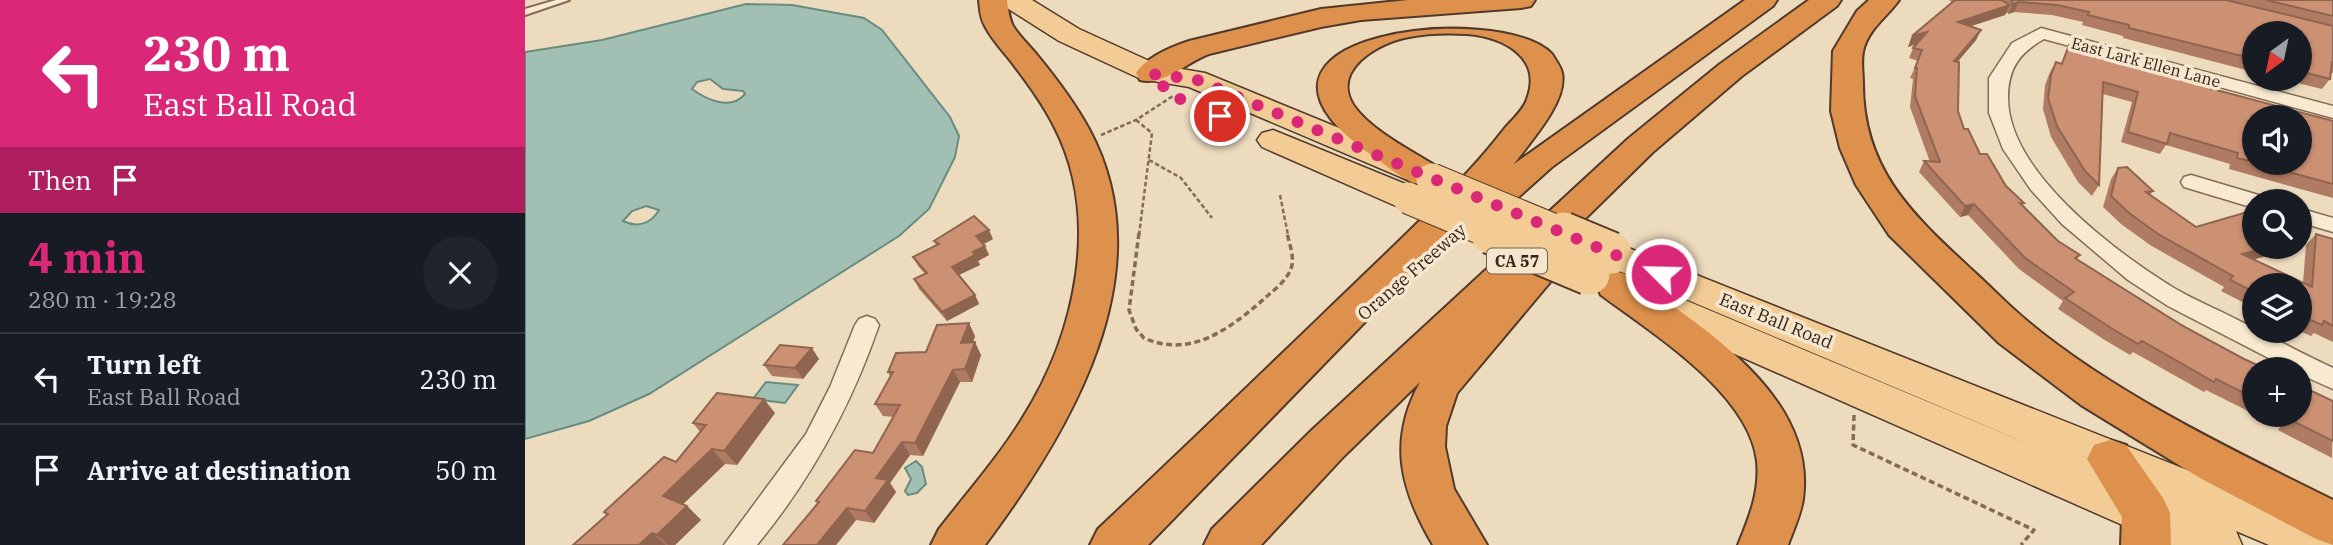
<!DOCTYPE html>
<meta charset="utf-8">
<style>
body{margin:0;font-family:"IBM Plex Serif",serif;background:#20242c;color:#f1f3f6;height:100vh;display:flex;flex-direction:column;font-size:26px;white-space:nowrap}
*{box-sizing:border-box;margin:0}
p{font-size:23px;color:#9ea1a6}
.icon{flex:none;width:38px;height:38px;fill:none;stroke:currentColor;stroke-width:2;stroke-linecap:round;stroke-linejoin:round}
.map{position:relative;flex:1;overflow:hidden}
.drawer{display:flex;flex-direction:column;background:#171b24;width:525px}
.drawer>*{flex:none}
.top-card{background:#db2777;color:#fff;overflow:hidden}
.needle{width:46px;rotate:213deg}
.buttons{position:absolute;left:1717px;top:21px;display:grid;gap:14px}
.buttons a{display:grid;place-items:center;width:70px;height:70px;border-radius:50%;background:#171b24;box-shadow:0 2px 5px #0004;font-size:35px}
.pin{position:absolute;display:grid;place-items:center;width:60px;height:60px;color:#fff;margin:-30px;border:4px solid #fff;border-radius:50%;box-shadow:0 2px 7px #0007}
.me{position:absolute;width:77px;margin:-38px;rotate:293deg;stroke-linejoin:round;filter:drop-shadow(0 0 5px #0008)}
.turn{display:flex;align-items:center;gap:24px;height:147px;padding:0 28px;font-size:32px}
.turn .icon{width:91px;height:91px;stroke-width:2.5}
.turn b{display:block;font-size:49px;line-height:60px}
.then{display:flex;align-items:center;height:66px;padding:0 28px;background:#0003;gap:14px;font-size:26px}
.round{display:grid;place-items:center;flex:none;width:74px;height:74px;border-radius:37px;background:#20242c}
.overview{display:flex;align-items:center;justify-content:space-between;height:119px;padding:0 28px}
h1{font-size:42px;font-weight:700;line-height:52px;color:#db2777}
ul{padding:0;list-style:none}
li{display:flex;align-items:center;gap:21px;height:91px;padding:0 28px;border-top:2px solid #363941}
li div{flex:1}
li b{display:block;font-size:26px}
li em{font-style:normal}
main{display:flex;flex:1;min-height:0}
.map>svg:first-child{display:block}
.water{fill:#a1bfb3;stroke:#698c80;stroke-width:2;fill-rule:evenodd}
.lines{fill:none;stroke-linecap:round;stroke-linejoin:round}
.service-casing{stroke:#856b57;stroke-width:4}
.minor-casing{stroke:#856b57;stroke-width:3}
.primary-casing{stroke:#523a2b;stroke-width:3}
.motorway-casing{stroke:#523a2b;stroke-width:4}
.path-far1{stroke:#856b57;stroke-width:2.5;stroke-dasharray:4.5 2.5;stroke-linecap:butt}
.path{stroke:#856b57;stroke-width:3.5;stroke-dasharray:6 3.5;stroke-linecap:butt}
.service{fill:#f8e9d0;fill-rule:evenodd}
.minor{fill:#f8e9d0;fill-rule:evenodd}
.primary{fill:#f2cc94;fill-rule:evenodd}
.motorway{fill:#de914d;fill-rule:evenodd}
.primary-bridge-far1-casing{stroke:#523a2b;stroke-width:33;stroke-linecap:butt}
.primary-bridge-casing{stroke:#523a2b;stroke-width:45;stroke-linecap:butt}
.primary-bridge-far1{stroke:#f2cc94;stroke-width:31}
.primary-bridge{stroke:#f2cc94;stroke-width:41}
.wall{fill:#af7c63}
.shaded-wall{fill:#8f6550}
.building{fill:#cc9073;stroke:#8f6550;stroke-width:2}
.route{stroke:#db2777;stroke-width:12;stroke-dasharray:0 21.6}
.labels{text-anchor:middle;stroke-width:7;stroke-linejoin:round;paint-order:stroke}
.far-street-label{font-size:16px;fill:#34251b;stroke:#f5e6cd}
.shield{fill:#f5e6cd;stroke:#6e5f50;stroke-width:2}
.shield-label{font-size:16px;font-weight:bold;fill:#34251b}
.street-label{font-size:18px;fill:#34251b;stroke:#f5e6cd}
</style>
<main>
<section class="drawer">
<div class="top-card">
<div class="turn"><svg class="icon" aria-label="left" viewBox="0 0 24 24"><path d="M17 20v-9H6M10 6l-5 5 5 5"/></svg><div><b>230 m</b>East Ball Road</div></div>
<div class="then">Then<svg class="icon" aria-label="arrive" viewBox="0 0 24 24"><path d="M6 21V4h12l-3 4 3 4H6"/></svg></div>
</div>
<div class="overview"><div><h1>4 min</h1><p>280 m · 19:28</p></div><a class="round"><svg class="icon" aria-label="close" viewBox="0 0 24 24"><path d="M6 6l12 12M18 6L6 18"/></svg></a></div>
<ul>
<li><svg class="icon" aria-label="left" viewBox="0 0 24 24"><path d="M17 20v-9H6M10 6l-5 5 5 5"/></svg><div><b>Turn left</b><p>East Ball Road</p></div><em>230 m</em></li>
<li><svg class="icon" aria-label="arrive" viewBox="0 0 24 24"><path d="M6 21V4h12l-3 4 3 4H6"/></svg><div><b>Arrive at destination</b></div><em>50 m</em></li>
</ul>
</section>
<div class="map">
<svg width="1808" height="545" viewBox="0 0 1808 545">
<rect width="100%" height="100%" fill="#eddbbe"/>
<g class="water">
<path d="M221,4L267,5L339,18L357,30L425,117L434,136L430,157L404,209L374,236L124,394L64,421L0,439V52L77,40ZM185,79L198,89L218,91L220,94C206,111 182,100 167,89L172,82ZM121,206L134,210C126,224 112,228 98,221L107,211Z"/>
<polygon points="241,382 273,385 260,403 228,399"/>
<polygon points="391,461 397,467 401,484 392,493 383,495 380,491 386,479 380,468"/>
</g>
<g class="lines">
<g class="service-casing">
<polygon id="service" points="31,0 44,0 0,15 0,9"/>
</g>
<g class="minor-casing">
<g id="minor">
<path d="M1516,28L1808,106V118L1519,39C1494,53 1483,69 1483,98C1483,171 1587,249 1644,285C1663,297 1685,306 1705,316C1739,333 1772,351 1808,368V389L1774,374V369H1765L1643,306L1603,280L1537,224L1506,190L1478,149L1464,113V78L1487,43Z"/>
<polygon points="1666,175 1737,196 1741,201 1729,201 1729,208 1659,187 1656,182 1659,177"/>
<polygon points="1774,208 1808,218 1808,232 1774,222"/>
<path d="M342,316L350,319L354,325C326,406 287,478 232,545H199L281,434L305,387L330,325L334,319Z"/>
</g>
</g>
<g class="primary-casing">
<g id="primary">
<polygon points="475,0 507,0 554,29 633,65 680,73 902,164 906,171 902,178 890,181 878,178 664,87 616,79 534,41 479,6"/>
<polygon points="748,130 895,190 900,198 895,206 883,209 871,206 737,147 732,140 737,133"/>
<polygon points="1086,241 1808,528 1808,545 1744,545 1711,531 1717,545 1643,545 1103,307 1097,297 1103,287 1116,283 1129,287 1513,448 1073,262 1068,253 1073,244"/>
</g>
</g>
<g class="motorway-casing">
<g id="motorway">
<path d="M454,0H482C483,9 484,18 488,26C494,36 504,45 512,55C531,78 549,102 564,129C641,272 545,431 460,545H406L414,529C442,493 473,458 497,419C550,336 577,218 529,126C518,104 503,84 488,64C479,52 467,40 460,26C455,18 455,9 454,0Z"/>
<path d="M883,0H1010L1006,6L996,8L836,20L796,27L684,54C661,62 640,86 615,80L611,73C622,57 646,47 664,41L796,9Z"/>
<path d="M1220,0H1252L1248,6L1027,167L970,218L957,222L943,216L623,545H565L573,529C673,435 772,339 871,244C910,206 947,171 980,128C987,120 999,109 1002,99C1018,57 978,37 942,34C922,33 904,33 884,37C854,42 805,70 829,106C847,132 893,154 919,171L924,179L919,187C892,194 867,169 845,154C673,32 977,0 1027,54C1030,59 1036,67 1037,73C1043,101 1005,142 989,164Z"/>
<path d="M1284,0H1316L1312,6L1217,76L1128,152L1019,259L1026,261L1031,271L1026,281L932,393L921,426L920,447L929,489L962,545H908C875,489 863,441 895,382L819,456L736,545H679L687,529L787,430L1104,138L1195,64Z"/>
<path d="M1344,0H1374C1362,17 1342,30 1338,52C1336,61 1338,74 1338,84C1338,170 1388,215 1446,269C1465,286 1482,304 1501,320C1588,393 1707,450 1808,500V545L1791,539L1675,478L1556,405L1474,343L1364,235L1331,185L1315,148L1306,111L1308,51L1332,11Z"/>
<path d="M1090,271L1104,275C1176,327 1292,395 1278,499C1276,514 1268,531 1263,545H1213C1224,518 1235,492 1232,461C1224,393 1127,333 1076,295L1071,285L1076,275Z"/>
<polygon points="1585,440 1601,445 1638,498 1645,513 1646,545 1596,545 1597,517 1562,459 1569,445"/>
</g>
</g>
<g class="path-far1">
<polyline points="611,120 627,133 614,235"/>
<polyline points="576,135 611,120 648,96"/>
<polyline points="624,160 656,178 687,218"/>
<polyline points="755,195 763,235"/>
</g>
<g class="path">
<path d="M614,233L604,310L611,329L619,338C666,359 706,328 740,298C750,289 764,279 767,265C769,256 764,242 762,233"/>
<polyline points="1329,415 1328,445 1509,530 1496,545"/>
</g>
<use href="#service" class="service"/>
<use href="#minor" class="minor"/>
<use href="#primary" class="primary"/>
<use href="#motorway" class="motorway"/>
<g class="primary-bridge-far1-casing">
<g id="primary-bridge-far1">
<polyline points="907,179 1042,235"/>
<polyline points="883,198 971,235"/>
</g>
</g>
<g class="primary-bridge-casing">
<g id="primary-bridge">
<polyline points="966,233 1064,274"/>
<polyline points="1038,233 1086,253"/>
</g>
</g>
<use href="#primary-bridge-far1" class="primary-bridge-far1"/>
<use href="#primary-bridge" class="primary-bridge"/>
</g>
<g class="wall">
<polygon points="1424,0 1808,0 1808,73 1805,73 1805,79 1797,89 1756,79 1774,79 1774,33 1729,33 1729,72 1598,38 1598,36 1557,25 1558,22 1527,15 1489,12 1483,14 1482,12 1480,15 1446,26 1456,30 1451,40 1432,62 1433,111 1439,129 1455,154 1481,186 1499,203 1497,206 1533,241 1555,255 1552,259 1729,369 1729,414 1681,390 1679,392 1608,352 1605,355 1578,339 1533,309 1538,301 1494,269 1443,215 1435,217 1394,172 1399,161 1405,162 1385,107 1388,79 1385,78 1393,61 1384,58 1388,48 1391,44 1383,47 1387,36 1427,2"/>
<polygon points="1544,45 1590,61 1646,77 1648,74 1684,88 1808,121 1808,198 1704,169 1705,164 1641,145 1635,154 1596,142 1607,102 1578,94 1574,185 1567,196 1553,182 1526,137 1518,109 1520,85 1525,72 1531,62 1536,63"/>
<polygon points="1593,168 1628,191 1625,195 1671,227 1729,247 1764,247 1762,250 1728,260 1778,283 1781,245 1791,234 1808,239 1808,342 1789,333 1786,336 1774,331 1774,285 1729,285 1729,308 1696,291 1699,287 1625,245 1596,224 1578,207 1586,179"/>
<polygon points="468,239 458,244 464,255 453,261 455,265 434,275 450,295 454,304 422,321 394,289 389,279 400,274 393,266 388,257 411,245 409,241"/>
<polygon points="450,336 448,343 456,355 447,382 435,382 398,456 385,455 365,483 371,492 349,523 331,520 311,545 258,545 293,503 291,501 348,453 369,417 358,416 350,404 365,377 363,372 401,352"/>
<polygon points="294,359 278,379 247,376 239,365"/>
<polygon points="1808,401 1807,458 1753,430 1755,427 1731,415 1774,415"/>
<polygon points="250,413 212,465 200,464 158,504 162,506 176,520 150,545 48,545 81,515 79,512 151,462 175,432 168,423"/>
</g>
<g class="shaded-wall">
<polygon points="1494,2 1489,12 1483,14 1488,4"/>
<polygon points="1485,5 1480,15 1428,32 1433,22"/>
<polygon points="1456,30 1451,40 1424,72 1429,61"/>
<polygon points="1402,32 1398,42 1383,47 1387,36"/>
<polygon points="1449,204 1443,215 1435,217 1440,206"/>
<polygon points="464,230 468,239 455,246 451,236"/>
<polygon points="460,246 464,255 453,261 455,265 431,276 427,267 448,252"/>
<polygon points="1744,247 1764,247 1762,250 1708,265 1717,254"/>
<polygon points="450,295 454,304 422,321 417,312"/>
<polygon points="444,323 450,336 443,356 436,343"/>
<polygon points="450,342 456,355 447,382 440,369"/>
<polygon points="287,348 294,359 278,379 270,368"/>
<polygon points="428,370 435,382 398,456 390,443"/>
<polygon points="239,399 250,413 212,465 199,451"/>
<polygon points="377,442 385,455 365,483 371,492 349,523 340,511 351,478"/>
<polygon points="187,449 200,464 152,510 138,496"/>
<polygon points="162,506 176,520 150,545 143,545 132,535"/>
<polygon points="322,508 331,520 311,545 292,545"/>
<polygon points="127,533 141,545 114,545"/>
</g>
<g class="building">
<polygon points="1430,0 1476,0 1485,5 1433,22 1456,30 1429,61 1434,62 1433,111 1439,129 1443,129 1455,154 1462,154 1481,186 1499,203 1495,203 1533,241 1555,255 1550,258 1656,325 1719,359 1741,369 1729,369 1729,398 1691,379 1689,382 1617,341 1613,344 1586,328 1540,298 1549,292 1500,258 1449,204 1440,206 1399,161 1415,162 1390,96 1392,68 1390,68 1397,50 1388,48 1402,32 1387,36"/>
<polygon points="1486,0 1701,0 1808,26 1808,62 1807,62 1805,79 1774,71 1774,33 1729,33 1729,59 1604,28 1604,25 1563,15 1564,12 1532,5 1494,2 1488,4"/>
<polygon points="1741,0 1808,0 1808,16"/>
<polygon points="1544,45 1591,58 1590,61 1647,77 1648,74 1667,79 1667,82 1684,88 1808,121 1808,184 1731,163 1774,163 1774,117 1729,117 1729,162 1712,158 1713,153 1645,133 1642,144 1603,132 1613,92 1578,82 1574,185 1560,171 1532,126 1523,98 1526,75 1531,62 1537,64"/>
<polygon points="1602,167 1628,191 1621,192 1671,227 1729,210 1729,247 1744,247 1717,254 1787,287 1791,234 1808,239 1808,326 1799,321 1797,325 1774,315 1774,285 1729,285 1729,292 1705,280 1708,276 1633,234 1604,213 1586,196 1593,168"/>
<polygon points="449,216 464,230 451,236 460,246 448,252 450,255 427,267 450,295 417,312 389,279 402,273 388,257 414,244 409,241"/>
<polygon points="444,323 436,343 450,342 440,369 428,370 390,443 377,442 351,478 363,480 340,511 322,508 292,545 258,545 294,502 291,501 330,450 348,453 375,405 350,404 368,372 363,372 371,353 401,352 412,325"/>
<polygon points="255,345 287,348 270,368 239,365"/>
<polygon points="1774,385 1808,401 1808,441 1764,419 1766,416 1763,415 1774,415"/>
<polygon points="192,393 239,399 199,451 187,449 138,496 162,506 132,535 127,533 114,545 48,545 83,514 79,512 139,457 151,462 181,425 168,423"/>
</g>
<g class="lines">
<polyline class="route" points="695,116 648,96 626,74 670,79 1136,274"/>
</g>
<g class="labels">
<g class="far-street-label">
<text transform="translate(1621 62) rotate(15)" y="6">East Lark Ellen Lane</text>
</g>
<rect class="shield" x="962" y="248.5" width="60" height="25" rx="5"/>
<g class="shield-label">
<text x="992" y="267">CA 57</text>
</g>
<g class="street-label">
<text transform="translate(887 272) rotate(-41)" y="6">Orange Freeway</text>
<text transform="translate(1251 321) rotate(22)" y="6">East Ball Road</text>
</g>
</g>
</svg>
<div class="buttons">
<a><svg class="needle" viewBox="-14 -14 28 28"><path d="M0-13l5 13h-10z" fill="#e53935"/><path d="M0 13l5-13h-10z" fill="#9ea1a6"/></svg></a>
<a><svg class="icon" aria-label="sound" viewBox="0 0 24 24"><path d="M4 9h4l5-4v14l-5-4H4zM17 9q2 3 0 6"/></svg></a>
<a><svg class="icon" aria-label="search" viewBox="0 0 24 24"><circle cx="10" cy="10" r="6"/><path d="M15 15l6 6"/></svg></a>
<a><svg class="icon" aria-label="layers" viewBox="0 0 24 24"><path d="M12 4l9 5-9 5-9-5zM3 14l9 5 9-5"/></svg></a>
<a>+</a>
</div>
<div class="pin" style="left:695px;top:116px;background:#d93025"><svg class="icon" aria-label="arrive" viewBox="0 0 24 24"><path d="M6 21V4h12l-3 4 3 4H6"/></svg></div>
<svg class="me" style="left:1136px;top:274px" viewBox="-20 -20 40 40"><circle r="17" fill="#db2777" stroke="#fff" stroke-width="3"/><path d="M0-11L8 9 0 5-8 9z" fill="#fff"/></svg>
</div>
</main>
